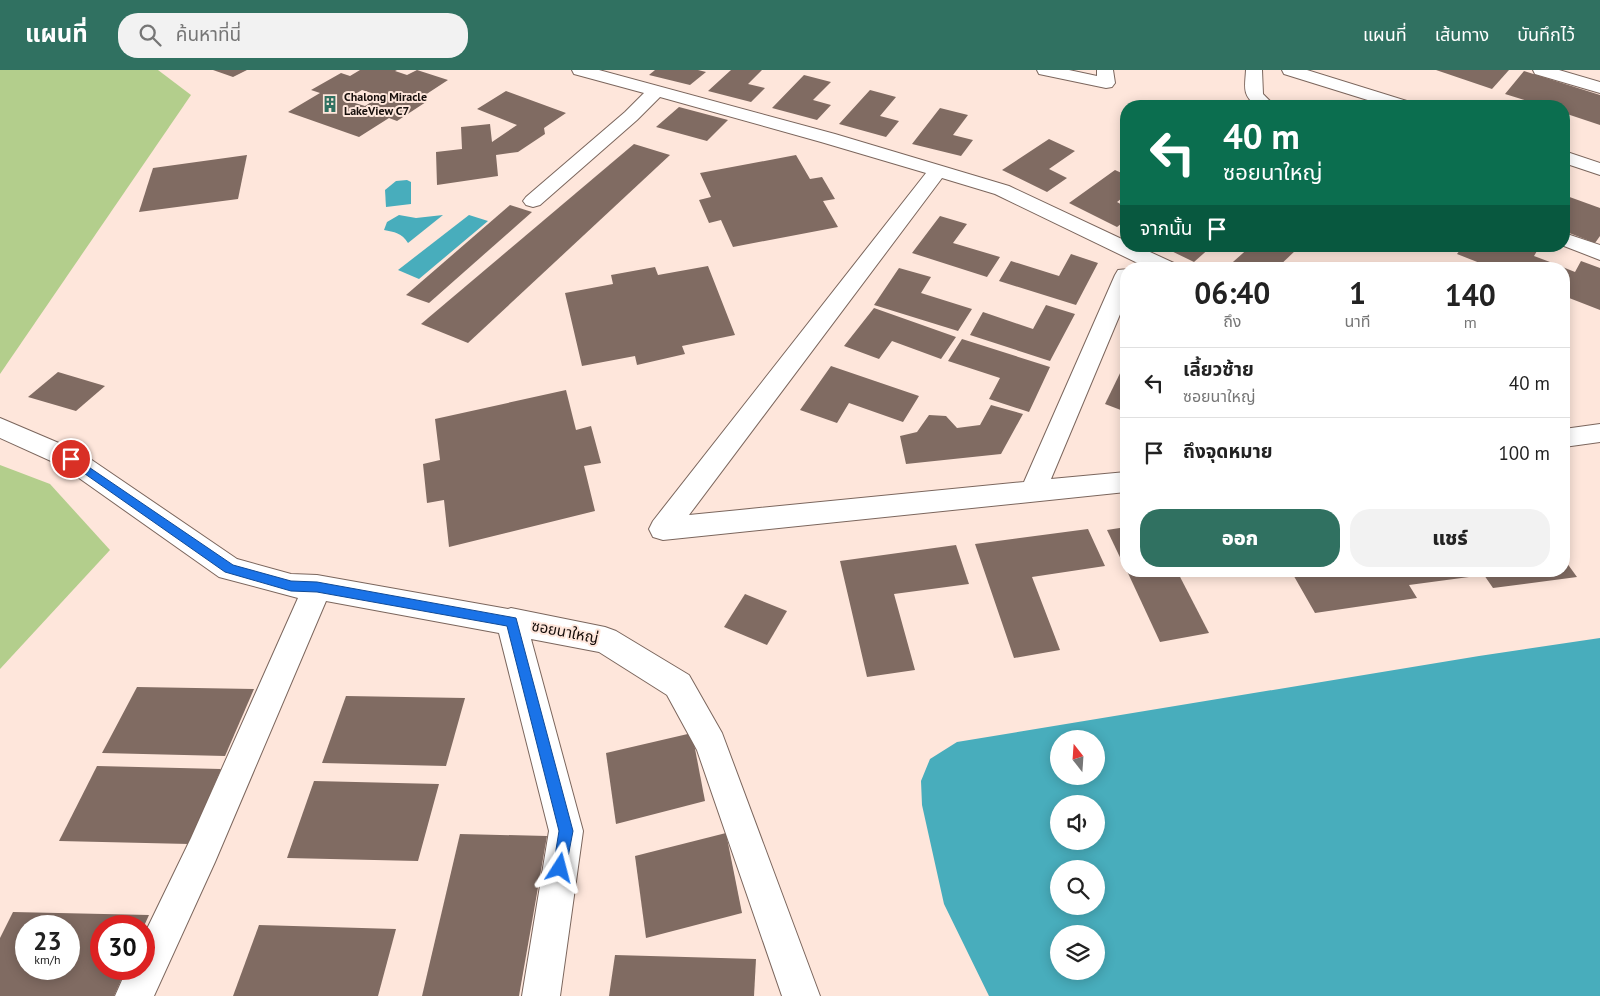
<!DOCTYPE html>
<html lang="th">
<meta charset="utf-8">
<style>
body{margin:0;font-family:"PT Sans","Noto Sans Thai",sans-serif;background:#f2f2f2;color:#222;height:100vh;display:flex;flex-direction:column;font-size:19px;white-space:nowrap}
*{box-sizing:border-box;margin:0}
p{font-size:16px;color:#767676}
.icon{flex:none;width:28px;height:28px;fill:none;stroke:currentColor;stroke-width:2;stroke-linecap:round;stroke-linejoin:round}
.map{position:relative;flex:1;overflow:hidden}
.sheet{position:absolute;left:1120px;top:192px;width:450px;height:315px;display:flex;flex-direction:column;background:#fff;border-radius:20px;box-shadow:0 2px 12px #0003}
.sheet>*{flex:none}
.banner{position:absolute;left:1120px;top:30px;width:450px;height:152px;border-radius:20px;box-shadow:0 2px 12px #0003;background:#0b6e4f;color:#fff;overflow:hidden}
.needle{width:32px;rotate:343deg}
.tools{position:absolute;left:1050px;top:660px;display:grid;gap:10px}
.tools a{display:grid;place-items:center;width:55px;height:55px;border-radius:50%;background:#fff;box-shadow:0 2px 12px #0003;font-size:25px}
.speed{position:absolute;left:15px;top:845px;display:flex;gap:10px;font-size:25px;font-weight:700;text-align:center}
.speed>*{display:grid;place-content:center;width:65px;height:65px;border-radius:50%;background:#fff;box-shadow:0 2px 12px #0003;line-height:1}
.speed small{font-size:12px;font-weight:400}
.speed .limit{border:8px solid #d22;background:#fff;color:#111}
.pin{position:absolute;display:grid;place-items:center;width:42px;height:42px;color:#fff;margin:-21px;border:2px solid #fff;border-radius:50%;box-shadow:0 1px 5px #0007}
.me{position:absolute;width:55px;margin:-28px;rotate:9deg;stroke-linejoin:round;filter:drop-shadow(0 0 4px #0008)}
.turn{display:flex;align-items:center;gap:18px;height:105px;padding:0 20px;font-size:22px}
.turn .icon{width:65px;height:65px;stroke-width:2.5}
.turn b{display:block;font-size:35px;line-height:42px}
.then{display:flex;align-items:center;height:48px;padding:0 20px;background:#0003;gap:10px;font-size:19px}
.eta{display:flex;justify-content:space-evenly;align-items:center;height:85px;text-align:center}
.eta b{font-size:30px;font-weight:800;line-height:35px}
.button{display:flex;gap:10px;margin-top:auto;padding:10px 20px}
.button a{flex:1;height:58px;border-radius:20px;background:#307161;color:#fff;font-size:20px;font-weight:800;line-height:58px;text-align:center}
.button a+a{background:#f2f2f2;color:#222}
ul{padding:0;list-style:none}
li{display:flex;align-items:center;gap:15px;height:70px;padding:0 20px;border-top:1px solid #e0e0e0}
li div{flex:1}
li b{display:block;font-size:19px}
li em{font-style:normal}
header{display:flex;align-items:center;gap:30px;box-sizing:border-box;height:70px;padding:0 25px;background:#307161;color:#fff}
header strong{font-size:24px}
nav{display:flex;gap:28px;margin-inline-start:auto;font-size:18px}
.search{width:350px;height:45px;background:#f2f2f2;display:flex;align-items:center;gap:12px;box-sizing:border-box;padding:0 18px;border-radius:20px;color:#767676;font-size:19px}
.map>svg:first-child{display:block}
.green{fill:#b3ce8c}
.water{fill:#48adbc;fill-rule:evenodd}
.building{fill:#806b62;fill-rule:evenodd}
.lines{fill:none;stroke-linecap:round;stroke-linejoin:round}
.minor-casing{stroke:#7b665d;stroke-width:2}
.minor{fill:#fff;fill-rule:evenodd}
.route{fill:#1a73e8;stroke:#114b97}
.labels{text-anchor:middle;stroke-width:4;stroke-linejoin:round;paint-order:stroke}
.far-poi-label{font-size:12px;font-weight:bold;fill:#160e0b;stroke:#fee6db;text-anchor:start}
.street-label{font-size:15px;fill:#160e0b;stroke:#fee6db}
</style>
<header>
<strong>แผนที่</strong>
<div class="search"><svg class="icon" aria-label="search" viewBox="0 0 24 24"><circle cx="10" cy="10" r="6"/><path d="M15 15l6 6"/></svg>ค้นหาที่นี่</div>
<nav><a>แผนที่</a><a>เส้นทาง</a><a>บันทึกไว้</a></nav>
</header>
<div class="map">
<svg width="1600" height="926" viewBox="0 0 1600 926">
<rect width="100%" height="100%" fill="#fee6db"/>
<g class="green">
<polygon points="0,0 158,0 191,25 0,304"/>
<polygon points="0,395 50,414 110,480 0,599"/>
</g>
<g class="water">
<polygon points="407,110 411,112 411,134 386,137 385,120 396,111"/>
<path d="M399,145L416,148L443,145L408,173C402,163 394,162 384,160L387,152Z"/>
<polygon points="469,145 488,151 419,209 398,200"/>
<path d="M1600,568V926H989L944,834L922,735L921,711L930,689L957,672L1479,586ZM1059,669H1096V706H1059ZM1059,734H1096V771H1059ZM1059,799H1096V836H1059ZM1059,864H1096V901H1059Z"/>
</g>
<g class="building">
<polygon points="213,0 247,0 233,7"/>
<path d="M360,0H397L395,1L407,5L417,0L448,10L419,29L426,32L397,51L389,48L359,67L288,42L320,23L311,20L341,3L350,6ZM362,20L381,26L365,36L345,30Z"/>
<polygon points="655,0 698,0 706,2 690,15 649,5"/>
<polygon points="731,0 762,0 748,14 765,18 751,32 708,21"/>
<polygon points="1436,0 1509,0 1492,19"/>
<polygon points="1524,1 1600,25 1600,55 1564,43 1564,36 1544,36 1505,24"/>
<polygon points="804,5 831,12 813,30 831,35 817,50 772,38"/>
<polygon points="870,20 896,27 880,46 899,51 886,67 839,54"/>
<polygon points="506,21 566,43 544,58 545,64 518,82 496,85 498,106 437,115 436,82 462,79 461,57 490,54 492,72 517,55 477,39"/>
<polygon points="679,37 728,50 707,71 656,57"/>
<polygon points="940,38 968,45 953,65 973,70 961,86 912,74"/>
<polygon points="1049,69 1075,81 1049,99 1067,108 1047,122 1002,100"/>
<polygon points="634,74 670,85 468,273 421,254"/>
<polygon points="247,85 238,129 139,142 153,98"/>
<polygon points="796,85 810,109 822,107 835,129 823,131 838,157 733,177 721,150 709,153 699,130 711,127 700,103"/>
<polygon points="1115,100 1126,105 1126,125 1117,132 1126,137 1126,150 1117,157 1069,133"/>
<polygon points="1564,125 1600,138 1600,166 1595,173 1564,161"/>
<polygon points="510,135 532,142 429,233 406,225"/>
<polygon points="940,146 967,154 953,173 1000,187 987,207 912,183"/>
<polygon points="1161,176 1212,176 1194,192"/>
<polygon points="1251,176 1292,176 1297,179 1276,199 1225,199"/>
<polygon points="1463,176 1540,176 1534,186 1550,192 1545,199 1495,199 1457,184"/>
<polygon points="1071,184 1098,193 1076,235 999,211 1011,191 1059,206"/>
<polygon points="1581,191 1600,198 1600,240 1564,226 1564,199 1552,199 1555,194 1575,202"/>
<polygon points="708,196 735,265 682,276 685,284 637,295 635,286 582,296 565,223 613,214 611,205 655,197 658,205"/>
<polygon points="899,198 931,207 921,223 972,239 958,261 874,235"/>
<polygon points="1046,235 1075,244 1050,291 970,265 983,242 1033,259"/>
<polygon points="874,238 956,267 941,289 892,271 879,289 844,276"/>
<polygon points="962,269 1050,297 1029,342 989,329 1000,308 948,291"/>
<polygon points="1124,295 1126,296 1126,342 1105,334"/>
<polygon points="831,296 919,326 903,352 849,333 837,353 800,340"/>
<polygon points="58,302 105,316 76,341 28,327"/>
<polygon points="566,320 576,360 591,356 601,393 584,396 595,441 449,477 444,430 427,433 423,394 440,390 435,349"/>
<polygon points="991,335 1023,344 1001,384 906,394 900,366 917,362 929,345 946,346 957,358 980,355"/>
<polygon points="1126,457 1126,500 1107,460"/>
<polygon points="1088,459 1105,496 1032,507 1060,580 1014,588 975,474"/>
<polygon points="956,475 969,514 894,524 915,600 867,607 840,491"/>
<polygon points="1564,489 1577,507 1493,518 1484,505 1409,515 1417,528 1315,543 1291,501 1564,501"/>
<polygon points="1127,501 1177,501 1209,563 1160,572"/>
<polygon points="745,524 787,541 767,575 724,557"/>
<polygon points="137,617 254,619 225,686 102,683"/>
<polygon points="346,626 465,628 446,696 322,693"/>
<polygon points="692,663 705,731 616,754 606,683"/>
<polygon points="97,696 221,699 189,774 59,771"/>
<polygon points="314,711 439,714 418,791 287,788"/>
<polygon points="726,763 742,843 646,868 635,786"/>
<polygon points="460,764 547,766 519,926 422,926"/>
<path d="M13,842L149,845L144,856H101V899H126L114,926H0V868ZM26,856H69V899H26Z"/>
<polygon points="259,855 396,859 378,926 233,926"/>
<polygon points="615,885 756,889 754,926 609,926"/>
</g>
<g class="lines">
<g class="minor-casing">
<g id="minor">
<polygon points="572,0 599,0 835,64 1009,116 1126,171 1126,176 1137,176 1176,194 1179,199 1150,199 995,124 942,108 689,445 1024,412 1115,205 1118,200 1128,199 1126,199 1126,230 1051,409 1126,402 1126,422 663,470 653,467 649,459 653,451 926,103 821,72 660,27 637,50 540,135 533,137 526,135 523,131 526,127 625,42 644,23 574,4"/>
<polygon points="1037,0 1069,0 1097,6 1097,0 1113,0 1115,13 1112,17 1106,18 1039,4"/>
<path d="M1246,0H1262L1263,24L1275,36H1256C1242,24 1245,18 1246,0Z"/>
<polygon points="1282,0 1307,0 1410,32 1413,36 1387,36 1284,4"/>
<polygon points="1533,0 1559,0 1600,12 1600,23 1535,4"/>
<polygon points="1564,81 1600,93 1600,105 1564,93"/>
<polygon points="1564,163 1600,175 1600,190 1564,176"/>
<polygon points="0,348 80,382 237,489 291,504 317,505 508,539 511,538 605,557 616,561 689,605 722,663 820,926 782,926 697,680 667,625 599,582 531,569 583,761 560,926 522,926 549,761 499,563 326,531 215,792 154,926 115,926 127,899 144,899 144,865 191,768 298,528 219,507 62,396 0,368"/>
<polygon points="1600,354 1600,372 1564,377 1564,359"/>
</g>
</g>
<use href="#minor" class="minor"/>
</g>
<polygon class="route" points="71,385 233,495 291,511 317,512 516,548 573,761 565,803 560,805 555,803 553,798 559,761 507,556 317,522 291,521 225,502 68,392 66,389"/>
<defs>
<g id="building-bare" transform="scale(1.35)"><path d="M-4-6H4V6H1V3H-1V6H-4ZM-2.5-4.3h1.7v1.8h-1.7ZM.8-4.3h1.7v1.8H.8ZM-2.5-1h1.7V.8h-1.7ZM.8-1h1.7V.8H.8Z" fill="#307161" stroke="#fee6db" stroke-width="2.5" paint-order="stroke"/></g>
</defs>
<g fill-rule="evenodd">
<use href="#building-bare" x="330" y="34"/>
</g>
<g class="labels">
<g class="far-poi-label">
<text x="344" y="31">Chalong Miracle<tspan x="344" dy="14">LakeView C7</tspan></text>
</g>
<g class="street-label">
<text transform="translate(565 562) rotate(11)" y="5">ซอยนาใหญ่</text>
</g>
</g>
</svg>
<div class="tools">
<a><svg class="needle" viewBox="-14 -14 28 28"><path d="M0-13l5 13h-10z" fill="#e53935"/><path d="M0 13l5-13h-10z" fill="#767676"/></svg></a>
<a><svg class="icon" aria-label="sound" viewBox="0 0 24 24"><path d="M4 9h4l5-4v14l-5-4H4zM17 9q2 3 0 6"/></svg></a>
<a><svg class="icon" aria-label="search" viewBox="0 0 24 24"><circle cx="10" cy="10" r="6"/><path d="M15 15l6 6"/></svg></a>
<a><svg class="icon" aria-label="layers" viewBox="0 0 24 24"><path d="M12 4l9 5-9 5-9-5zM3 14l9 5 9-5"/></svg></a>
</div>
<div class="speed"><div>23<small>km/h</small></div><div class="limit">30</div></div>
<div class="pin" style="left:71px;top:389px;background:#d93025"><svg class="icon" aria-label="arrive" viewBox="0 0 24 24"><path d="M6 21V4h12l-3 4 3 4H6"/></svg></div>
<svg class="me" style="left:560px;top:798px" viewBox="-20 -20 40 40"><path d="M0-17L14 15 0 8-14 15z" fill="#1a73e8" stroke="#fff" stroke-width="4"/></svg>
<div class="banner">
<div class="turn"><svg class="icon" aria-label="left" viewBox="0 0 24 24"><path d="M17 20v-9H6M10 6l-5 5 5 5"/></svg><div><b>40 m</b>ซอยนาใหญ่</div></div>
<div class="then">จากนั้น<svg class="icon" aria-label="arrive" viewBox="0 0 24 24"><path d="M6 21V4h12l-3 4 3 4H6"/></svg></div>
</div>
<section class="sheet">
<div class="eta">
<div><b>06:40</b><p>ถึง</p></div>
<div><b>1</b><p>นาที</p></div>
<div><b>140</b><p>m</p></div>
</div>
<ul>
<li><svg class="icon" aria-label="left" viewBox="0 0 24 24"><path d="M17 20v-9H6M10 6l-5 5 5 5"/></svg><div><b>เลี้ยวซ้าย</b><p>ซอยนาใหญ่</p></div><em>40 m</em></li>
<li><svg class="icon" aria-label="arrive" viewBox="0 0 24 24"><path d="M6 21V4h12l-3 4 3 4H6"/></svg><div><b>ถึงจุดหมาย</b></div><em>100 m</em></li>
</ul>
<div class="button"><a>ออก</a><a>แชร์</a></div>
</section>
</div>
